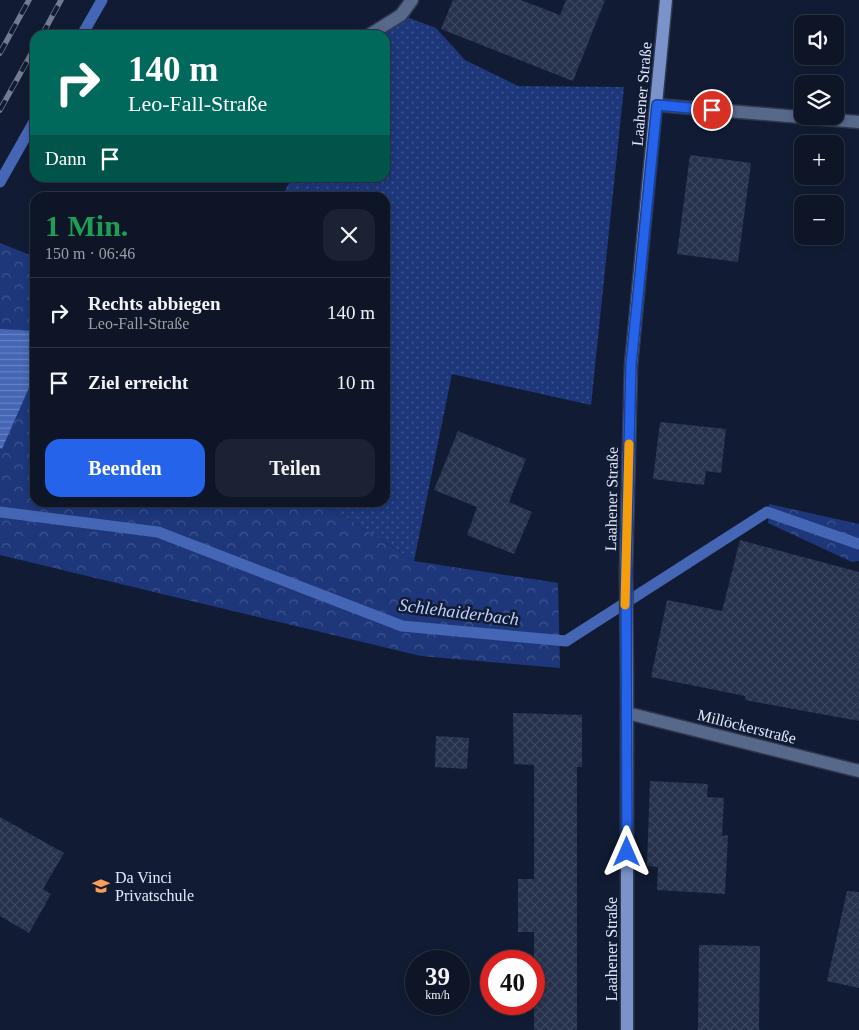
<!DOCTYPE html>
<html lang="de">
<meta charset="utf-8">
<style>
body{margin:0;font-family:Georgia,serif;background:#1b2233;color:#f1f3f6;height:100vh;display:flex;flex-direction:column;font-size:19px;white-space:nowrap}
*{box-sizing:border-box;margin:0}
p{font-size:16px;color:#9a9fa7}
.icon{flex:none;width:28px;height:28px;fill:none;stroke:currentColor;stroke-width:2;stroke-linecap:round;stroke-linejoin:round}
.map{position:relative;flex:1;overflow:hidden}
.drawer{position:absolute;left:30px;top:192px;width:360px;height:315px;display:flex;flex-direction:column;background:#0d1527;border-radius:15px;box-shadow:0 2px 8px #0003,0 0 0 1px #2d3444}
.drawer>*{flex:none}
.guide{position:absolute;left:30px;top:30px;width:360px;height:152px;border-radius:15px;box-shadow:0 2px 8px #0003,0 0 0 1px #2d3444;background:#00695c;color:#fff;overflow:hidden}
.buttons{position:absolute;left:794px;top:15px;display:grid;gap:10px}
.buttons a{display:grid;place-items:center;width:50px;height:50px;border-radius:10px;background:#0d1527;box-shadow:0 2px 8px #0003,0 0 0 1px #2d3444;font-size:25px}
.speed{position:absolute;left:405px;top:950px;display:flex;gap:10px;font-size:25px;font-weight:700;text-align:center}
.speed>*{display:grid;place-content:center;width:65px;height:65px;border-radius:50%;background:#0d1527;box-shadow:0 2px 8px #0003,0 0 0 1px #2d3444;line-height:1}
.speed small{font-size:12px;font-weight:400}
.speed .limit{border:8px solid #d22;background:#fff;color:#111}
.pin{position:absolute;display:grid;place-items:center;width:42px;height:42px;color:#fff;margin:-21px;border:2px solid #fff;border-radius:50%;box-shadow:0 1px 5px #0007}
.me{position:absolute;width:55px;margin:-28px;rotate:0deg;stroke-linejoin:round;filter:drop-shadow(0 0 4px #0008)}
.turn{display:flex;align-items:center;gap:18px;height:105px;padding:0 15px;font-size:22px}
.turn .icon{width:65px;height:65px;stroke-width:2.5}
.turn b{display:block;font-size:35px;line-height:42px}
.then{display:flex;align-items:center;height:48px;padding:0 15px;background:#0003;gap:10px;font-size:19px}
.round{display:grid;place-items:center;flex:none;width:52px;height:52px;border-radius:15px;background:#1b2233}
.overview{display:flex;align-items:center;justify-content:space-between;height:85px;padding:0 15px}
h1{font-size:30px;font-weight:700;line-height:38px;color:#1e9e55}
.action{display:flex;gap:10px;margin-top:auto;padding:10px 15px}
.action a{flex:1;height:58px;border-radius:15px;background:#2563eb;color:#fff;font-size:20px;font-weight:700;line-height:58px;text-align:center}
.action a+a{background:#1b2233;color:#f1f3f6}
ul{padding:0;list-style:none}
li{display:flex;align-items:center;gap:15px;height:70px;padding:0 15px;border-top:1px solid #2d3444}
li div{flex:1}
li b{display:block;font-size:19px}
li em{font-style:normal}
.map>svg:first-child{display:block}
.grass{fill:url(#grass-dots)}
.forest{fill:url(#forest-crowns)}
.water{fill:url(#water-rules)}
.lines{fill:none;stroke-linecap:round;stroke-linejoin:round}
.stream{stroke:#4566b4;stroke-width:11}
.building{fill:url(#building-cross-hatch)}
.lane-casing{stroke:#2e3950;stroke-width:15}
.street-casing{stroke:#2e3950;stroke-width:15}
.secondary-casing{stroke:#2e3950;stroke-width:15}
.lane{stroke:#58688b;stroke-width:12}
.street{stroke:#58688b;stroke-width:12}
.secondary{stroke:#7a93cb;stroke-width:12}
.rail-casing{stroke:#727b90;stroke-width:5.5}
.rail{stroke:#111c34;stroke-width:4;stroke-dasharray:11;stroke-linecap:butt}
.route-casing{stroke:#184099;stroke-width:12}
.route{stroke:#2563eb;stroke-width:9}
.slow{stroke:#f59e0b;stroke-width:9}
.labels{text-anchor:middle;stroke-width:5;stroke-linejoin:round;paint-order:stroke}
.street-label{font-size:16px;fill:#e1e9fa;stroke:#111c34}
.poi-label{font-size:16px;fill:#e1e9fa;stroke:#111c34;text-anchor:start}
.water-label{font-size:18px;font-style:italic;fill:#bcd0fb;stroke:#111c34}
</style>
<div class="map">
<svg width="859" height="1030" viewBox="0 0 859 1030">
<defs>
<pattern id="grass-dots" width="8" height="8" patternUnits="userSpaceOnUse" patternTransform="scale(1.25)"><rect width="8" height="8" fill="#1d377a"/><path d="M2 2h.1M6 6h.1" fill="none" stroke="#3e548e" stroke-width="1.8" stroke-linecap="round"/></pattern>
<pattern id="forest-crowns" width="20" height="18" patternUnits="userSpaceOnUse" patternTransform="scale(1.25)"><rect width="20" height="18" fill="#1d377a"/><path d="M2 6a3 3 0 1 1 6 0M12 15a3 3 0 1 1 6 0" fill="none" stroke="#3e548e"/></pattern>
<pattern id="water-rules" width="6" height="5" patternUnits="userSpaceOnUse" patternTransform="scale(1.25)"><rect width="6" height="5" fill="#4566b4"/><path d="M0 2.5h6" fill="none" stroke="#6883c3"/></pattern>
<pattern id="building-cross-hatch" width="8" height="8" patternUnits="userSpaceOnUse" patternTransform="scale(1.25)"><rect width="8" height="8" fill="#26314b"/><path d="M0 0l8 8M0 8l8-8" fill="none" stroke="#3b455d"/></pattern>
</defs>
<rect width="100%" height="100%" fill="#111c34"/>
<polygon class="grass" points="401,15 436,28 465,60 518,86 624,87 591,405 452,374 414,561 324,503 385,502 385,198 281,198 292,178 385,178 385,35 369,35"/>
<g class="forest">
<polygon points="0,243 35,257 35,502 324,503 414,561 558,583 560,668 421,656 0,555"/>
<polygon points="769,504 859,524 859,561 852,562 768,523"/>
</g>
<polygon class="water" points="0,329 35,331 35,374 2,449 0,448"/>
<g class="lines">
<g class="stream">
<polyline points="82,35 102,0"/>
<polyline points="0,182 35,120"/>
<polyline points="0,512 158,532 402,626 566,641 767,512 859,544"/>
</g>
</g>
<g class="building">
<polygon points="453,0 521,0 560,15 566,0 605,0 573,81 441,29"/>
<polygon points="690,155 751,163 738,262 677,254"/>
<polygon points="660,422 726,429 721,473 706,471 704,485 653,479"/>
<polygon points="458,431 526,459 509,502 532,512 514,554 467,535 477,507 434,490"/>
<polygon points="740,540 859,572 859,721 745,700 745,696 651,677 667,600 722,611"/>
<polygon points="513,713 582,715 582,767 577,767 577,1030 534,1030 534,932 518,932 518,879 534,879 534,765 514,764"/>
<polygon points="436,736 469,738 467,769 435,767"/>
<polygon points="650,781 708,784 707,797 724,798 722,836 728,835 725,894 657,890 658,867 647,866"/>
<polygon points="0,817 64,853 43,889 51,894 29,933 0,916"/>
<polygon points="847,891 859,892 859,988 827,981"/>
<polygon points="699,945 760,946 759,1030 698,1030"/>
</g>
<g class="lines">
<g class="lane-casing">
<polyline id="lane" points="369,35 401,15 412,0"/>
</g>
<g class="street-casing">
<g id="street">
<polyline points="657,105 859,122"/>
<polyline points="627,713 859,771"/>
</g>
</g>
<g class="secondary-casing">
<polyline id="secondary" points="627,1030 627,684 626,570 631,365 666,0"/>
</g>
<use href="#lane" class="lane"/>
<use href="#street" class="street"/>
<use href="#secondary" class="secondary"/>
<g class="rail-casing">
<g id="rail">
<polyline points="42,35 61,0"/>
<polyline points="0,53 29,0"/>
<polyline points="0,110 35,47"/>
</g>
</g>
<use href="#rail" class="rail"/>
</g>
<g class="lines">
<g class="route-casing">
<polyline id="route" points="627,852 626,570 631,365 657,105 712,110"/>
</g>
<use href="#route" class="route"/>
<polyline class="slow" points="625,605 629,444"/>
</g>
<defs>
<g id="school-bare" transform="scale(1.35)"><path d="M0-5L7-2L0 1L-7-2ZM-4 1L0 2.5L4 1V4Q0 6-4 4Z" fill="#fd9c55" stroke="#111c34" stroke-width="2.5" paint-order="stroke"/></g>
</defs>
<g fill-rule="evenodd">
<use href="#school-bare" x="101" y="886"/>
</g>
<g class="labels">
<g class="street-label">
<text transform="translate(641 94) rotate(-85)" y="6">Laahener Straße</text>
<text transform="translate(611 499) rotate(-89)" y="6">Laahener Straße</text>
<text transform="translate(747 726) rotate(14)" y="6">Millöckerstraße</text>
<text transform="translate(611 949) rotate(-90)" y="6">Laahener Straße</text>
</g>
<g class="poi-label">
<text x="115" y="883">Da Vinci<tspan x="115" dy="18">Privatschule</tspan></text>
</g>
<g class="water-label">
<text transform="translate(459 612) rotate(7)" y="6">Schlehaiderbach</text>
</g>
</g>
</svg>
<div class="buttons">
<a><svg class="icon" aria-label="sound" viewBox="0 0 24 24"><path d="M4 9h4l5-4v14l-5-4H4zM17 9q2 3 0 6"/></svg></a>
<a><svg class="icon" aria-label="layers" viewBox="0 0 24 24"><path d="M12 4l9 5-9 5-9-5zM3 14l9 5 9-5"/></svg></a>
<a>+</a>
<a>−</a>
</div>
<div class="speed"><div>39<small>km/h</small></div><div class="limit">40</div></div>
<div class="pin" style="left:712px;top:110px;background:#d93025"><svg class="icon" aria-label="arrive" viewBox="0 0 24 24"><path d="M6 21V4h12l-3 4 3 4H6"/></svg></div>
<svg class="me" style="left:627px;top:852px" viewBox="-20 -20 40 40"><path d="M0-17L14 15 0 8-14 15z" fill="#2563eb" stroke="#fff" stroke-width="4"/></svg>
<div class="guide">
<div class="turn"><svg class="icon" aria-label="right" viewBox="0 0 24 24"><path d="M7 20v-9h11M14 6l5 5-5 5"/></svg><div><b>140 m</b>Leo-Fall-Straße</div></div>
<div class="then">Dann<svg class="icon" aria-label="arrive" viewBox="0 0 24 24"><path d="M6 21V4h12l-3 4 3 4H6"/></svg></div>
</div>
<section class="drawer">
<div class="overview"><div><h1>1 Min.</h1><p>150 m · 06:46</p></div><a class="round"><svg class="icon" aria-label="close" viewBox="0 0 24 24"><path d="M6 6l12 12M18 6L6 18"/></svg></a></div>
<ul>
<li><svg class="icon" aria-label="right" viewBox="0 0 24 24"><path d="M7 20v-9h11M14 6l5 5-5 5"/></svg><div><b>Rechts abbiegen</b><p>Leo-Fall-Straße</p></div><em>140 m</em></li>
<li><svg class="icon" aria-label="arrive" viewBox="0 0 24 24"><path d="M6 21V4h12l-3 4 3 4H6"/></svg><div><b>Ziel erreicht</b></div><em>10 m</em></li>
</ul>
<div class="action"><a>Beenden</a><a>Teilen</a></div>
</section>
</div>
